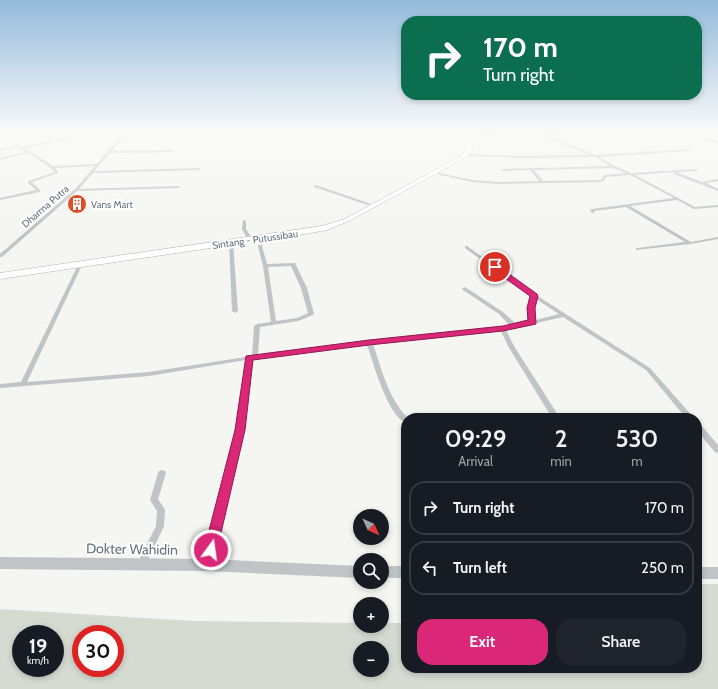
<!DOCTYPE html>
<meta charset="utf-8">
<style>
body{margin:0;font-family:Cabin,sans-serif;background:#20242c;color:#f1f3f6;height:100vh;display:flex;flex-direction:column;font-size:15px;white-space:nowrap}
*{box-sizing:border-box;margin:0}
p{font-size:13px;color:#9ea1a6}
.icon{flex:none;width:22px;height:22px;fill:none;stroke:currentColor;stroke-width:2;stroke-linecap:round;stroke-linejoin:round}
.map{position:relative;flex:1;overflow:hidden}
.side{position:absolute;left:401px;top:413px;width:301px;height:260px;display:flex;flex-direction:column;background:#171b24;border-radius:16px;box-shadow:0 2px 6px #0003}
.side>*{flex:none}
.banner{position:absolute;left:401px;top:16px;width:301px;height:84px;border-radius:16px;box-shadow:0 2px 6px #0003;background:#0b6e4f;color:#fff;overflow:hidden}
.needle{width:26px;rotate:134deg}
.buttons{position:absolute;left:353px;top:509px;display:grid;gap:8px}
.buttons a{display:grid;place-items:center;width:36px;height:36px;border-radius:50%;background:#171b24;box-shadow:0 2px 6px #0003;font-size:20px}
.speed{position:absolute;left:12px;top:625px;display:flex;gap:8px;font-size:20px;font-weight:700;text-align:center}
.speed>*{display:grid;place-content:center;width:52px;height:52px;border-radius:50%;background:#171b24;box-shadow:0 2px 6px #0003;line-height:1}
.speed small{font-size:10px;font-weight:400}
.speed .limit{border:6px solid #d22;background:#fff;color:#111}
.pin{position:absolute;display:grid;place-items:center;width:34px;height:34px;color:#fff;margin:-17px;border:2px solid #fff;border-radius:50%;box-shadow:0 1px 4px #0007}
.me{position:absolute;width:44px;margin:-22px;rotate:14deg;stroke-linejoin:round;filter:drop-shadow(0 0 3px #0008)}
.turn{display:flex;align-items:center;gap:14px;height:84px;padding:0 16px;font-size:18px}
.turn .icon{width:52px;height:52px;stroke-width:2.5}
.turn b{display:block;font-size:28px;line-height:34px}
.eta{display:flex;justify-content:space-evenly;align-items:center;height:68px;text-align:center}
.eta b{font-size:24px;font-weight:600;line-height:28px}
.cta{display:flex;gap:8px;margin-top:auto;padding:8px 16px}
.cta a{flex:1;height:46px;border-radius:16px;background:#db2777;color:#fff;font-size:16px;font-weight:600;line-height:46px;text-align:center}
.cta a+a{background:#20242c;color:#f1f3f6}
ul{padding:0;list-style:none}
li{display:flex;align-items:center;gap:12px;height:54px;margin:0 8px 6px;padding:0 8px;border:2px solid #363941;border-radius:16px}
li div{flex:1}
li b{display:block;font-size:15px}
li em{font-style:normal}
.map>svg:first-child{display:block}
.green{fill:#d6dbd2;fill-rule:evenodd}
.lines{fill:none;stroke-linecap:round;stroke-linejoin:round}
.trunk-casing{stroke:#b1b5b8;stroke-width:1}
.minor{fill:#c0c4c7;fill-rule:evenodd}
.tertiary{fill:#c0c4c7;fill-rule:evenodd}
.trunk{fill:#fff;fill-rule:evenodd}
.route{fill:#db2777;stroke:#8e194d}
.labels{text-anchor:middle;stroke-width:4;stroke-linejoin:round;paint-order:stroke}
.far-poi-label{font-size:10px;fill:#647581;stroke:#fff;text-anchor:start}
.far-street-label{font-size:10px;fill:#647581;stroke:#fff}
.near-street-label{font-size:14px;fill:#647581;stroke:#fff}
</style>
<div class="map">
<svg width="718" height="689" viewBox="0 0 718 689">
<rect width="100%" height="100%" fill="#f5f5f1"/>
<path class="green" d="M697,584H718V689H0V609L193,621L360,623V626H382V623H406V668H559L585,672L588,668H697ZM21,634H55V668H21ZM81,634H115V668H81ZM360,648H382V670H360Z"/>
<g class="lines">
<g class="trunk-casing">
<polygon id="trunk" points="461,130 465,130 473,145 471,152 465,158 349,221 327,230 299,235 0,279 0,273 322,226 345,219 461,156 465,151 467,145"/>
</g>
<g class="minor">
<polygon points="47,130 49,130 51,140 90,130 91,131 52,142 52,143 25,148 53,166 97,164 106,153 106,151 108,151 127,130 129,130 112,151 173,150 175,151 173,152 110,153 94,171 199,168 201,169 199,170 93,173 79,189 178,186 180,187 178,188 77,191 2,257 0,257 0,254 75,189 95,166 55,168 58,171 58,173 32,182 40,190 40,192 0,200 0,198 36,190 28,183 28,181 55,172 51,168 28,153 0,160 0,158 26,152 18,147 0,151 0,149 19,145 23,147 49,141 47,138"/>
<path d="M538,130H540L547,134L614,131L628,130L627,131L614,133L549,136L553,138L596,155L690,149L691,150L689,151L599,157L611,164L631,173L696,169L698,170L697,171L676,172L702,182L718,179V181L706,183L718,189V191L674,174V172L635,175L695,207L718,205V207L694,209L677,200L630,206L691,242L718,237V239L690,244L636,250V248H638L685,242L626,207L594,211V213H592L590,210L592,209L674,198L630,175L606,177L604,181L600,182L497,184L472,182L432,173L434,172L472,180L497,182L539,181L530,170L503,171L501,170L503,169L610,166L595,157L521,158L466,156L464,155L466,154L521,156L591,155L551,140L541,133L467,137L466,136L467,135L539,131ZM613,168L626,173L605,175H604L602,179L600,180L543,181L534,170Z"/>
<polygon points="688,130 690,130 718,142 718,144"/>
<polygon points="314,185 316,185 371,204 368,205 314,187"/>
<polygon points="243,220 246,221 246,229 251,237 251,238 247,238 242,229"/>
<polygon points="229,241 231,241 233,242 238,311 235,313 232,311"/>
<path d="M258,245H262V246L267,264L295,263L307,288L314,314L313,315L298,321L260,327L258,355L369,341L503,327L510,326L499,314L463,290L462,289L463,288L465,287L503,312L516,324L530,321L528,308L531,296L465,248V246H467L536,295L650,368L694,418H686L646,370L563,317L506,330L514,346L560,418H552L508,346L501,331L373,344C382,370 388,398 408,418H406V423C387,415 374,364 367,345L252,359L244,430L212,565L210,568L207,569L204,568L202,565L236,430L246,360L149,376L0,388V384L21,382L78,265L80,264L82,265L27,382L149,372L252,356L254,326L257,324L271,322L263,266L258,246ZM291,266L301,288L308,313L297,318L276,321L268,267ZM536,299L559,314L536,320L534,308Z"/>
<polygon points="697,423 700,424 718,445 718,453 715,452 697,431"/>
<polygon points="162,470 165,471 166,473 158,499 165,510 164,526 145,567 142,568 139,567 137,564 156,526 157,511 150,500 158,473 159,471"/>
</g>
<g class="tertiary">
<polygon points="0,557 207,559 360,566 360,578 207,571 0,569"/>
<rect x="382" y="566" width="24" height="12"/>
<rect x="697" y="567" width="21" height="12"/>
</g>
<use href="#trunk" class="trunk"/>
</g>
<linearGradient id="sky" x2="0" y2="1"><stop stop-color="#94badb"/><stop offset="0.58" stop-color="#fafaf9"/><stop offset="1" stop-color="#fafaf9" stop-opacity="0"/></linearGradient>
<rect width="718" height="226" fill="url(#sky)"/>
<polygon class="route" points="492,266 498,266 537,294 538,296 535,308 536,324 503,331 369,345 253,360 245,430 217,550 216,554 211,556 206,554 204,550 235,430 246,356 369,340 503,326 528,320 527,308 530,296 492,269"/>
<defs>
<g id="building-disc" transform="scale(1)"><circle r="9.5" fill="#e04c25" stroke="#fff"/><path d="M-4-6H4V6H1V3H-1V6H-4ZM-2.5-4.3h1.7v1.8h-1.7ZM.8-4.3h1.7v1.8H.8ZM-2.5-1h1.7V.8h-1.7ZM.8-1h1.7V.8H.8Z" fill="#fff"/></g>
</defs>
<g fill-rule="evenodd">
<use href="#building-disc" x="77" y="204"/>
</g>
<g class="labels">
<g class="far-poi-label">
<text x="91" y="208">Vans Mart</text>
</g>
<g class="far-street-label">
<text transform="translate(45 206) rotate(-41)" y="4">Dharma Putra</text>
<text transform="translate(255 239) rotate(-8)" y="4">Sintang - Putussibau</text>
</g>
<g class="near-street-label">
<text transform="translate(132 549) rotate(1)" y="5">Dokter Wahidin</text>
</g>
</g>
</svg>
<div class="buttons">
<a><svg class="needle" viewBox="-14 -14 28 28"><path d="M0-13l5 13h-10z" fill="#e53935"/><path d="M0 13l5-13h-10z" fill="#9ea1a6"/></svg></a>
<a><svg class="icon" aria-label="search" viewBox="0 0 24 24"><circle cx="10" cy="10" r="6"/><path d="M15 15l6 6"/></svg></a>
<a>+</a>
<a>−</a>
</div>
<div class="speed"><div>19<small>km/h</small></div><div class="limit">30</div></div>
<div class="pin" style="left:495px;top:267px;background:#d93025"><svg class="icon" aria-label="arrive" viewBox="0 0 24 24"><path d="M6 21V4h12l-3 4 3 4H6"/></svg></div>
<svg class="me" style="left:211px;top:550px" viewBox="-20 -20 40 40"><circle r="17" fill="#db2777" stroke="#fff" stroke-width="3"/><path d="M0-11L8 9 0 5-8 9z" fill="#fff"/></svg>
<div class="banner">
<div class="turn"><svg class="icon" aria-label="right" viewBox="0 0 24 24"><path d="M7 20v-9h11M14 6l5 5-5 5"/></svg><div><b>170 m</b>Turn right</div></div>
</div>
<section class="side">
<div class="eta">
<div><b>09:29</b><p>Arrival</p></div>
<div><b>2</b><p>min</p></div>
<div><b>530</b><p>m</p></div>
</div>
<ul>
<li><svg class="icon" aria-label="right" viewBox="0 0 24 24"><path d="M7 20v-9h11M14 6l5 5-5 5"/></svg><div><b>Turn right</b></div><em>170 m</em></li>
<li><svg class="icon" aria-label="left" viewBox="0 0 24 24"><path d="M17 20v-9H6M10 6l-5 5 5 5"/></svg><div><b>Turn left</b></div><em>250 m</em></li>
</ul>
<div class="cta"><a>Exit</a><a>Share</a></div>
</section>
</div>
